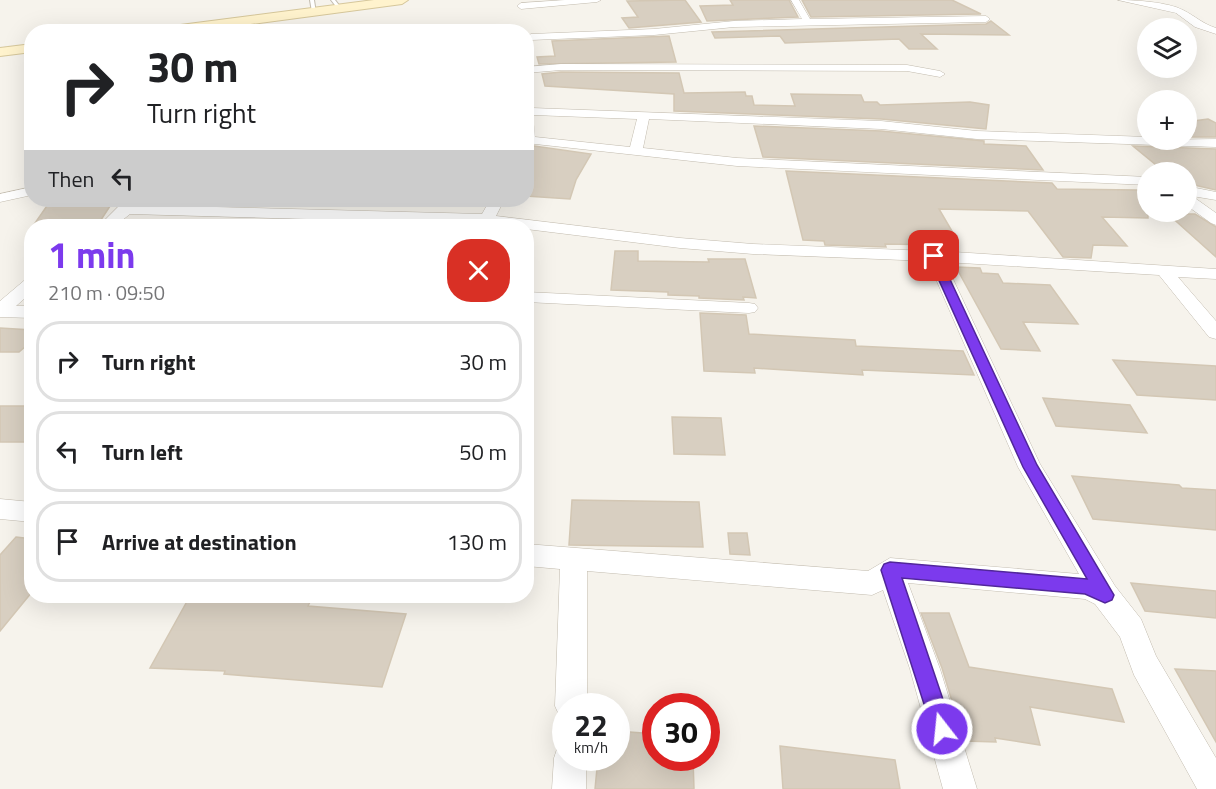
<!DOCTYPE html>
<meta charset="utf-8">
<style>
body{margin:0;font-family:"Titillium Web",sans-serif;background:#f6f6f6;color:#202124;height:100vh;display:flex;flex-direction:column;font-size:22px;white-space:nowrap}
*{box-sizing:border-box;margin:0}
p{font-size:20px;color:#757577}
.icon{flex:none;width:33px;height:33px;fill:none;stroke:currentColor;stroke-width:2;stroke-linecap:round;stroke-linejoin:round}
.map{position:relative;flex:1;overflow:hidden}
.details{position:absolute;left:24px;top:219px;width:510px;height:384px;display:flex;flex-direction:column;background:#fff;border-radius:24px;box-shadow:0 6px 24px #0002}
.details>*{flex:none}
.banner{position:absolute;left:24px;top:24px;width:510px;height:183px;border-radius:24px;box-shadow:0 6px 24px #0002;background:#fff;color:#202124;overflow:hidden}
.fabs{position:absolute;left:1137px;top:18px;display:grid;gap:12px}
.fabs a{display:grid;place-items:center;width:60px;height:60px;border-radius:50%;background:#fff;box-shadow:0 6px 24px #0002;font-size:30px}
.speed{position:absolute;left:552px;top:693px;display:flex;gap:12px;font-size:30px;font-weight:700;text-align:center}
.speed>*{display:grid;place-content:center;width:78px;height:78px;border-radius:50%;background:#fff;box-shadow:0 6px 24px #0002;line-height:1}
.speed small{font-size:15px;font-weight:400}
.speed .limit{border:9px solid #d22;background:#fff;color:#111}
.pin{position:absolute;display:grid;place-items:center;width:51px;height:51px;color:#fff;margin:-26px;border-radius:12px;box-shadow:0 3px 9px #0006}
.me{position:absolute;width:66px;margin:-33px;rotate:344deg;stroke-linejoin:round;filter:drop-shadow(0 0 4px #0008)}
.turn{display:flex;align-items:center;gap:21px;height:126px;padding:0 24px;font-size:27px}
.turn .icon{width:78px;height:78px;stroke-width:2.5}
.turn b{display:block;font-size:42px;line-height:51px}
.then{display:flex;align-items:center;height:57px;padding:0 24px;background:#0003;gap:12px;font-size:22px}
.round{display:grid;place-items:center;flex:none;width:63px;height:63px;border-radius:24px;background:#f6f6f6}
.headline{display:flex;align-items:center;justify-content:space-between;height:102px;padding:0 24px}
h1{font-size:36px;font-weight:700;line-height:45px;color:#7c3aed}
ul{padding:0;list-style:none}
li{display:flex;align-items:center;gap:18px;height:81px;margin:0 12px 9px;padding:0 12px;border:3px solid #e0e0e0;border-radius:24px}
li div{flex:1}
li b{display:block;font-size:22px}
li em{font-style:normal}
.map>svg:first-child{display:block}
.building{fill:#d8cfc1;stroke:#d3c7b4;stroke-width:1.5}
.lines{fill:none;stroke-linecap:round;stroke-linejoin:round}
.lane-casing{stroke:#c2bbae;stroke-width:2}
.street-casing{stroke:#c2bbae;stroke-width:1}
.secondary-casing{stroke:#d6c79b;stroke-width:2}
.lane{fill:#fff;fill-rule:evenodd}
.street{fill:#fff;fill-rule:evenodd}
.secondary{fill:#fff3cd;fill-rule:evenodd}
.route{fill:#7c3aed;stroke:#51269a;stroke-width:1.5}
</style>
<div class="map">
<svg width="1216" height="789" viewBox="0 0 1216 789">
<rect width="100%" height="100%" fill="#f6f3ec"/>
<g class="building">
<polygon points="685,0 701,22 629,28 622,18 638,17 627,1"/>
<polygon points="730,0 789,0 798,17 707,21 700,6 733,5"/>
<polygon points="802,0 952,0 981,14 811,17"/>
<polygon points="991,21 1009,35 921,34 937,49 909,49 899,39 785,43 780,36 715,38 712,32 986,24"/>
<polygon points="669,36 676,62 539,64 537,57 555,56 552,41"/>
<polygon points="561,72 679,73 684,93 745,92 746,96 752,96 754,105 795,106 791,94 861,95 864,102 877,102 880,105 970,102 989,105 986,129 881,119 674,111 674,94 545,86 542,74"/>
<polygon points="1208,119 1216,123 1216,137 1186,137 1186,122"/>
<polygon points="754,126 881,131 984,141 984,144 1026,146 1043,170 763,157"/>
<polygon points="534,146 591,154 576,180 570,199 526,196 526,155"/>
<polygon points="1133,146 1216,149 1216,190 1190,184 1186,181 1186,172 1161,169"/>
<polygon points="786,171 1052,183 1057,189 1137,190 1148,200 1148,218 1102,217 1127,246 1093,245 1091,258 1063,257 1028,211 939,209 956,238 942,245 885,244 886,247 825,245 824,241 803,240"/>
<polygon points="51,200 114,200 97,226 33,226"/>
<polygon points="1168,214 1195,214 1216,227 1216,257"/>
<polygon points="615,251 638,251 638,261 709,262 708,259 745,259 756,298 743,297 744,300 699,298 699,296 668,295 668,292 611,290"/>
<polygon points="956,267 980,268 982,273 998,274 1003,283 1050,285 1078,324 1023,322 1040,351 1001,349"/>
<polygon points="700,313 746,315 749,334 855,340 856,346 963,351 974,375 862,370 863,375 754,368 755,373 704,371"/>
<polygon points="0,328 32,330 32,341 19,352 0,352"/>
<polygon points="1113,360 1216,366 1216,400 1137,395"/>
<polygon points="1043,398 1130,405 1147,433 1056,426"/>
<rect x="0" y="406" width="32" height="36"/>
<polygon points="672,417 721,418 725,455 674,454"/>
<polygon points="1072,476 1179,485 1182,488 1216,490 1216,530 1093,519"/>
<polygon points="572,500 699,502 703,547 569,545"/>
<polygon points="728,533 747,533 750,555 730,554"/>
<polygon points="16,537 32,539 32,592 0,631 0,555"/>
<polygon points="1131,583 1216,591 1216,618 1145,611"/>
<polygon points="190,596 313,596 308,606 406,614 382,687 224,674 225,671 150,668"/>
<polygon points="921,613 949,613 969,667 1112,689 1124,722 1030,707 1040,745 995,738 996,742 964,741 942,668"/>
<polygon points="1175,669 1216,671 1216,742"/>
<polygon points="616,731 656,734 656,758 693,758 694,789 595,789 598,758 616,758"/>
<polygon points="780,746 895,760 900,789 783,789"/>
</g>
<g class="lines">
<g class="lane-casing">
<g id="lane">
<polygon points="310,0 314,0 316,13 312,12"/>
<polygon points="331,0 335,0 342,9 338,9"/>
</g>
</g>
<g class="street-casing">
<g id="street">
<polygon points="565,0 601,0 597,2 521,9 517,6 521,3"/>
<polygon points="791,0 799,0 810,19 986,16 990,19 986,22 734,27 654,35 531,40 526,37 531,34 654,29 734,21 802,19"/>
<path d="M1118,0C1135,0 1168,2 1183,10C1195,16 1203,24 1216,28V34L1195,27L1176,13Z"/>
<polygon points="561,64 907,65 940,71 945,74 940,77 907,71 561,70 526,73 526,67"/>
<path d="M526,102L530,103L532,108L881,121L977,131L1148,137V140L1216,139V147L977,139L881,129L649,119L643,148L737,158L1148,177V185L737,166L526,143ZM533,115L637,119L630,147L535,137Z"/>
<polygon points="1186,186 1216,192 1216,200 1192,196 1216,213 1216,225 1211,223 1186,205"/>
<polygon points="32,187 32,195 0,202 0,194"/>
<polygon points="125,200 139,200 136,205 482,214 490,200 504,200 496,216 680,238 753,244 954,252 1216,269 1216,279 1178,277 1216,321 1216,339 1209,337 1159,275 945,262 1040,464 1115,586 1141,619 1156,656 1216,758 1216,789 1197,789 1134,675 1120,637 1095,604 1085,599 908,583 940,669 977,789 943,789 910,669 883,590 872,595 587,571 587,706 566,706 566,719 560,717 555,706 560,569 526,566 526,544 868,571 890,558 1079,574 1018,467 928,261 753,254 680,248 526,229 526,226 488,226 484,224 130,214 115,226 99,226"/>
<polygon points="32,278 32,292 16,306 32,306 32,318 0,317 0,301 26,279"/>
<polygon points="526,292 749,303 755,304 758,308 755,312 749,313 526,302"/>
<polygon points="0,499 32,502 32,522 0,519"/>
<polygon points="566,744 566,758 586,758 586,789 552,789 554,758 558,746"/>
</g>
</g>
<g class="secondary-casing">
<g id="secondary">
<polygon points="374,0 408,0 402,4 191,32 151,32 157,28"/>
<polygon points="32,44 32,52 0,56 0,48"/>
</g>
</g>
<use href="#lane" class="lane"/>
<use href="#street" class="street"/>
<use href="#secondary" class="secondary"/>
</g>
<polygon class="route" points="934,253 939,256 1037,465 1114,595 1112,600 1105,603 1085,594 902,578 953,729 950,736 942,739 935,736 932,729 881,570 884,564 890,562 1087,579 1023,467 928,256"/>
</svg>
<div class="fabs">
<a><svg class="icon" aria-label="layers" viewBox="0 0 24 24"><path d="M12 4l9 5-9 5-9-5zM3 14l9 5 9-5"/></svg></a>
<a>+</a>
<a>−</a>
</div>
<div class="speed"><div>22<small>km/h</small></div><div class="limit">30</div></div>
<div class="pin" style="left:934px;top:256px;background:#d93025"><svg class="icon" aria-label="arrive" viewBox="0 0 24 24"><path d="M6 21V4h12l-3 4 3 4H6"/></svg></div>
<svg class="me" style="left:942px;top:729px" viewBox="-20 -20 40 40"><circle r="17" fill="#7c3aed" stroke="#fff" stroke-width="3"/><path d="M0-11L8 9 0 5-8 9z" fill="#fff"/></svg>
<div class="banner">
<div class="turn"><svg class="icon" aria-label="right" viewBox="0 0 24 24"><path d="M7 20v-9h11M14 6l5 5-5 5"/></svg><div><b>30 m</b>Turn right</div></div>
<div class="then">Then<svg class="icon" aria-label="left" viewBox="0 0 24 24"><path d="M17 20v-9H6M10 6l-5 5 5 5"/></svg></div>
</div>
<section class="details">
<div class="headline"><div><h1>1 min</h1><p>210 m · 09:50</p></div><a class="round" style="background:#d93025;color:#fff"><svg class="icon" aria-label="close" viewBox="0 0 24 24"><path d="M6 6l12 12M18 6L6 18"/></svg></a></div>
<ul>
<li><svg class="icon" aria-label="right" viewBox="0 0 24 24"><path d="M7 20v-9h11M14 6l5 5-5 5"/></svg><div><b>Turn right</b></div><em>30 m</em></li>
<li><svg class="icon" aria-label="left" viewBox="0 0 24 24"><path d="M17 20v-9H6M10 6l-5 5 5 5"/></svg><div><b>Turn left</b></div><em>50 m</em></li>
<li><svg class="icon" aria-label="arrive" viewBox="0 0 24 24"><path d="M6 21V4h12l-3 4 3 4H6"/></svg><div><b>Arrive at destination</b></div><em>130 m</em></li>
</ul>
</section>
</div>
